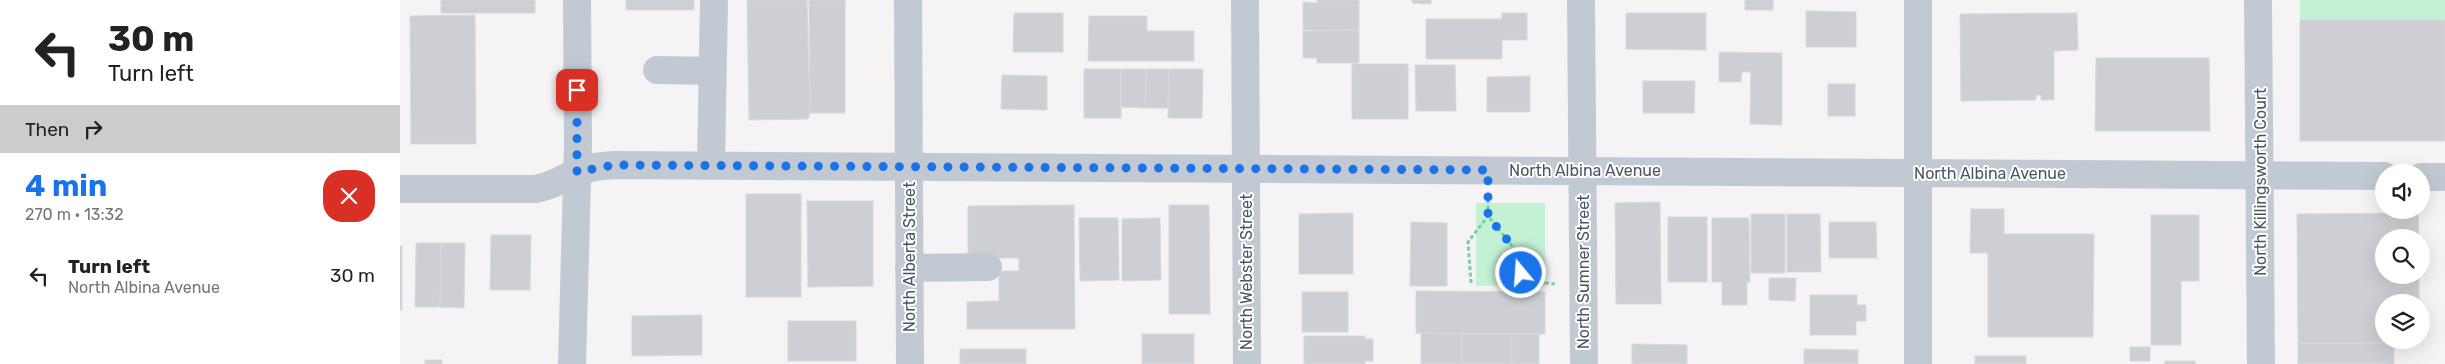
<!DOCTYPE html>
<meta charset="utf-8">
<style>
body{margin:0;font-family:Rubik,sans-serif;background:#f2f2f2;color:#222;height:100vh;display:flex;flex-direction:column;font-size:19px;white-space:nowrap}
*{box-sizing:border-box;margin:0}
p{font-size:16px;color:#767676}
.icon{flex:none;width:28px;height:28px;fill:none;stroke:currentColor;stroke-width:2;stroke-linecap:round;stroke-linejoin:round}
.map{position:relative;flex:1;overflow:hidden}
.panel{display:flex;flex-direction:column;background:#fff;width:400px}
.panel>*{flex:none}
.guide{background:#fff;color:#222;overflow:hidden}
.controls{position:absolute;left:1975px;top:164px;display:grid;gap:10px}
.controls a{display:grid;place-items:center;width:55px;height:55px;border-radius:50%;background:#fff;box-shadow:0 5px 20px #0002;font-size:25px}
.pin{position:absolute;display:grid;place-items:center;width:42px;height:42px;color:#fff;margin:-21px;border-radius:10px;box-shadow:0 2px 8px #0006}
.me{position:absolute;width:55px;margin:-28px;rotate:342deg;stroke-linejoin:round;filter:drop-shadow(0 0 4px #0008)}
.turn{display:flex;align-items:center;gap:18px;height:105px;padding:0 25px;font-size:22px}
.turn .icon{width:65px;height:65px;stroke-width:2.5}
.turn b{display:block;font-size:35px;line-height:42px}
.then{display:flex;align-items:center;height:48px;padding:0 25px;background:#0003;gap:10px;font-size:19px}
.round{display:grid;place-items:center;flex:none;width:52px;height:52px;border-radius:20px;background:#f2f2f2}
.overview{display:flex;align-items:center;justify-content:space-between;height:85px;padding:0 25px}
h1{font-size:30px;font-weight:700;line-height:38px;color:#1a73e8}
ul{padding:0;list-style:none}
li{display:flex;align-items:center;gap:15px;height:75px;padding:0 25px}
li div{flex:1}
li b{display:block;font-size:19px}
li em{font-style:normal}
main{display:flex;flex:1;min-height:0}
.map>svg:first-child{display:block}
.green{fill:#c3f1d5}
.building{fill:#cdcfd5;stroke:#d7d9de}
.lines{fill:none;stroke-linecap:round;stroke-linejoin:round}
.path{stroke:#7ad0a6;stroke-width:3;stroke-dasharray:4 2.5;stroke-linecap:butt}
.minor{stroke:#c1cad2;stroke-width:28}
.route{stroke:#1a73e8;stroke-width:9;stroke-dasharray:0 16.2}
.labels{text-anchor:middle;stroke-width:4;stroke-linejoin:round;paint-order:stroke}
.street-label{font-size:16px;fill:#4a5661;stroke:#fff}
</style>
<main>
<section class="panel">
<div class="guide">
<div class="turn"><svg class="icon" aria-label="left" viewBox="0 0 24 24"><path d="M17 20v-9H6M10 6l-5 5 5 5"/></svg><div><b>30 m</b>Turn left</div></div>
<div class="then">Then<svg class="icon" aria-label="right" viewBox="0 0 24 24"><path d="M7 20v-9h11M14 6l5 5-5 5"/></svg></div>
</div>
<div class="overview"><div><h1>4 min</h1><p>270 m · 13:32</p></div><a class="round" style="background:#d93025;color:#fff"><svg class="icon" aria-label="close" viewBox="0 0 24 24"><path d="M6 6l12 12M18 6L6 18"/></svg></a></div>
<ul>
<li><svg class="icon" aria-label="left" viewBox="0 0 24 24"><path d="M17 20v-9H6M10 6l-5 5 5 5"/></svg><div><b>Turn left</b><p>North Albina Avenue</p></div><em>30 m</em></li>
</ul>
</section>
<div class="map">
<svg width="2045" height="364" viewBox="0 0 2045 364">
<rect width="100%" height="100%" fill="#f5f3f3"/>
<g class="green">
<rect x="1900" y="0" width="145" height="20"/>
<rect x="1076" y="203" width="69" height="83"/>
</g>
<g class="building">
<rect x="41" y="0" width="94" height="13"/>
<rect x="226" y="0" width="68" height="10"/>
<polygon points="347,0 407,0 410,113 408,119 349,120"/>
<polygon points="409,0 445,0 445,113 410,113"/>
<polygon points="917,0 959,0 959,30 903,30 903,2 917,3"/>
<polygon points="1012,0 1031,0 1031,4 1012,3"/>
<rect x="1345" y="0" width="28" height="10"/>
<polygon points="1406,11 1456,12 1456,47 1406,47"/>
<polygon points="614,13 663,13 663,52 613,52"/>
<polygon points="1102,13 1127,13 1127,40 1102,40 1102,59 1026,59 1026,19 1102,19"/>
<polygon points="1226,13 1306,13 1306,50 1226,49"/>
<polygon points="1677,13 1678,50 1654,51 1654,100 1641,100 1641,95 1636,95 1636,100 1561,101 1560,14"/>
<polygon points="75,15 76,144 11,144 10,16"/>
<polygon points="689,16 747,16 747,31 794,31 794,61 688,61"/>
<rect x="1900" y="20" width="145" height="121"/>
<polygon points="959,30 959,63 917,63 917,58 903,58 903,31"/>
<polygon points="1319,52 1382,53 1382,125 1350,124 1351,72 1342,72 1341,82 1319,82"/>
<polygon points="1696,58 1809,58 1810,131 1695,131"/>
<rect x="952" y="64" width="56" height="55"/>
<polygon points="1015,65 1055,65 1056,111 1016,111"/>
<rect x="684" y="69" width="37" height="49"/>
<polygon points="721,69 746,69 745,108 721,107"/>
<polygon points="746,69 769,69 768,108 745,108"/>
<polygon points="769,69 803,69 802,118 768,118"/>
<polygon points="602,75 647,76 647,110 601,109"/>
<polygon points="1130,76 1130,112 1087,112 1087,77"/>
<polygon points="1243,81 1295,81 1294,113 1243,113"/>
<rect x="1428" y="84" width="27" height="32"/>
<rect x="346" y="194" width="55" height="103"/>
<polygon points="407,201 473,201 473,286 408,287"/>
<polygon points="1260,202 1261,304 1216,304 1215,203"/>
<polygon points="674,205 675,329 567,329 567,302 599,301 599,271 619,271 619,258 568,258 568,206"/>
<polygon points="769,205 809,205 810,314 769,314"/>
<polygon points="1571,209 1604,209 1604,234 1694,234 1693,337 1588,337 1588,253 1570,253"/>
<polygon points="953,213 953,274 899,274 899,214"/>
<polygon points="2018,213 2019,238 1984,238 1984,275 2019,275 2019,302 1984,302 1984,340 2019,340 2019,343 1898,343 1897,214"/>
<rect x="1351" y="214" width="34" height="59"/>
<polygon points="1387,214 1420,214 1421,272 1387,272"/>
<polygon points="1751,215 1799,215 1799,281 1781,281 1781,345 1751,345"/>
<rect x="1268" y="217" width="39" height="65"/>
<polygon points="679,218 718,218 719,280 680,281"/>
<polygon points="760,218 761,280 722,281 722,219"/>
<polygon points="1312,218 1349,218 1350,282 1347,282 1347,305 1322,305 1322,282 1312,282"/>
<polygon points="1011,222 1047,223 1047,286 1010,286"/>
<polygon points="1429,222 1476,222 1477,258 1429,258"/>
<polygon points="91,235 131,235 130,290 90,290"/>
<polygon points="16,243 41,243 40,307 15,307"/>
<polygon points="41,243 65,243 64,308 40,307"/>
<rect x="0" y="246" width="2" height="64"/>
<polygon points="1369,278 1396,278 1395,301 1369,300"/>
<polygon points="1016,291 1145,292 1145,334 1016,333"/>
<rect x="902" y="292" width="46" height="40"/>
<polygon points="1410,295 1457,295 1457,305 1466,305 1466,321 1456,321 1456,335 1410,335"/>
<polygon points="302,315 302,355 232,356 232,316"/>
<rect x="388" y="321" width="68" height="40"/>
<polygon points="1021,333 1062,334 1062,364 1021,364"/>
<rect x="742" y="334" width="52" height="30"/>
<rect x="1062" y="334" width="50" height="30"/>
<rect x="1112" y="334" width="27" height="30"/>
<polygon points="904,336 965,336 965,339 973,339 973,361 965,361 965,364 904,364"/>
<rect x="1898" y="343" width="96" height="21"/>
<polygon points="1232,344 1287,345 1287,364 1232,364"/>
<rect x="1730" y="347" width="20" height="14"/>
<rect x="560" y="349" width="66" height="15"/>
<polygon points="1404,349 1458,350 1458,364 1404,364"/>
<rect x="1575" y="356" width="51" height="8"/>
<rect x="25" y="360" width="17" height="4"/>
<rect x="1765" y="361" width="30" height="3"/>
</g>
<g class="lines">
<g class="path">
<polyline points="1088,199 1088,216 1113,247 1121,273 1136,282 1155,284"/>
<polyline points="1071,283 1068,242 1088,216"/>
</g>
<g class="minor">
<polyline points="508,0 510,364"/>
<polyline points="845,0 847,364"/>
<polyline points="1181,0 1184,364"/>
<polyline points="1518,0 1518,364"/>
<polyline points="1858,0 1861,364"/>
<polyline points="257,70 312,71"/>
<polyline points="311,165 314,0"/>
<polyline points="2021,177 2045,177"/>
<path d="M0,189H135C150,187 162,179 175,173C188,167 201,166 214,165L1984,176"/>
<polyline points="509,268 588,267"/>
<polyline points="172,364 178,144 177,0"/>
</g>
</g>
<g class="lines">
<polyline class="route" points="177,90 177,172 214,165 1088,170 1088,216 1113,247 1121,273"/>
</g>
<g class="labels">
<g class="street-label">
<text x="1185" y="176">North Albina Avenue</text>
<text x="1590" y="179">North Albina Avenue</text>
<text transform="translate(1860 182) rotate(-90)" y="6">North Killingsworth Court</text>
<text transform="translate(509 257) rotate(-90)" y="6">North Alberta Street</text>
<text transform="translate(846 272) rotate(-90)" y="6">North Webster Street</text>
<text transform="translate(1183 272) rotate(-90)" y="6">North Sumner Street</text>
</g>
</g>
</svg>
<div class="controls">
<a><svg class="icon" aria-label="sound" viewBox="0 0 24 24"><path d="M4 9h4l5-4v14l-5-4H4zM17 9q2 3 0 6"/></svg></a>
<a><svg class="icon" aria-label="search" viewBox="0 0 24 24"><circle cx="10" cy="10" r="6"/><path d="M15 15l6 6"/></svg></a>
<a><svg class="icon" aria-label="layers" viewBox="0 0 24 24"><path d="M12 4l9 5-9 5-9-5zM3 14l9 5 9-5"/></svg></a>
</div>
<div class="pin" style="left:177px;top:90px;background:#d93025"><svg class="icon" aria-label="arrive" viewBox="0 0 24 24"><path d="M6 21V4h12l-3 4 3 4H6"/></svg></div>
<svg class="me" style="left:1121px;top:273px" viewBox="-20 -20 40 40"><circle r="17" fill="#1a73e8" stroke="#fff" stroke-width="3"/><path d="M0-11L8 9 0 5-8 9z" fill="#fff"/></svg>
</div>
</main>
